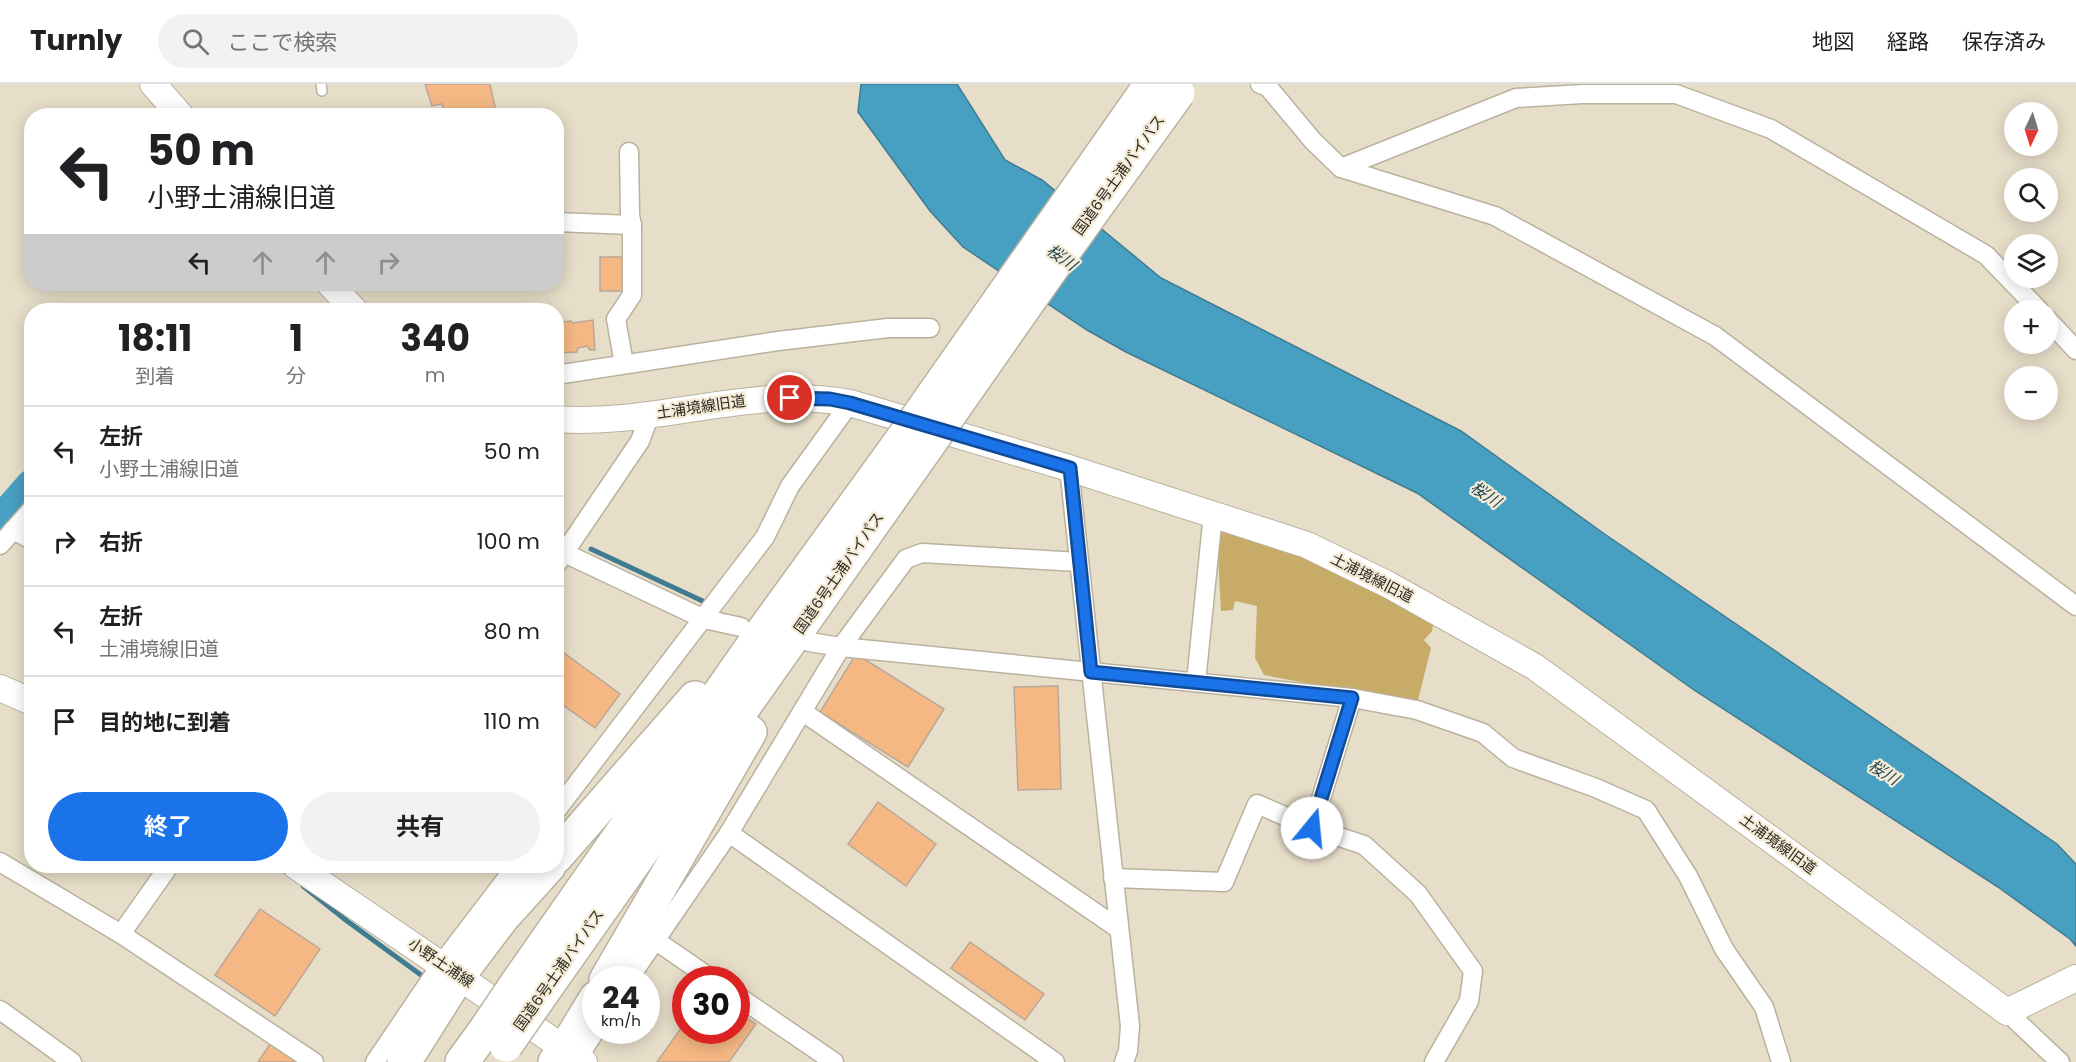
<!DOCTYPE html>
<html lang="ja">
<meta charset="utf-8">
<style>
body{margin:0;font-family:Poppins,"Noto Sans JP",sans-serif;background:#f2f2f2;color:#202124;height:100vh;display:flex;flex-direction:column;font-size:22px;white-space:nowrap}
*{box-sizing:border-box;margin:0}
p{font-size:20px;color:#757577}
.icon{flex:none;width:33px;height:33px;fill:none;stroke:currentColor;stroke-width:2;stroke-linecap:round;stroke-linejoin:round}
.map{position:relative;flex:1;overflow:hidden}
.drawer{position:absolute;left:24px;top:219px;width:540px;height:570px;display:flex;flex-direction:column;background:#fff;border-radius:24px;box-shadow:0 3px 15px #0003}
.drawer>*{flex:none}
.banner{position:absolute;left:24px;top:24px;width:540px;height:183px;border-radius:24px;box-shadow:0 3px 15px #0003;background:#fff;color:#202124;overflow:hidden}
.needle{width:39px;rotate:184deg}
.tools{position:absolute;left:2004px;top:18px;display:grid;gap:12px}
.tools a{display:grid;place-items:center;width:54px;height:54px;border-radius:50%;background:#fff;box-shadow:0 3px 15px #0003;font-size:30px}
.speed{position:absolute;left:582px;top:882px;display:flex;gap:12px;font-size:30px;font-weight:700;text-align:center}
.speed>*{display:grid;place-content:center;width:78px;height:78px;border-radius:50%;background:#fff;box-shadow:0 3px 15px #0003;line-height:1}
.speed small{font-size:15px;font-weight:400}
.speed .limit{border:9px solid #d22;background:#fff;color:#111}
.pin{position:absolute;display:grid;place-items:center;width:51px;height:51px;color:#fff;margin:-26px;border:3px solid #fff;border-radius:50%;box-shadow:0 2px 6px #0007}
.me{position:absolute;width:66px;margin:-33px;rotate:17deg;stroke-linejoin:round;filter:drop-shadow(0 0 4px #0008)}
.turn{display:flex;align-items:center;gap:21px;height:126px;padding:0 24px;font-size:27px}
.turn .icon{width:78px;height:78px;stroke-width:2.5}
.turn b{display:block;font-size:42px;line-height:51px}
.lanes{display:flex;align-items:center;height:57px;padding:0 24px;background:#0003;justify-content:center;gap:30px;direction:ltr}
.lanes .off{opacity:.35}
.eta{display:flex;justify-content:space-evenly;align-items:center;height:102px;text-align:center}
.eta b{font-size:36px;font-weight:700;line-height:42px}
.primary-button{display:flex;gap:12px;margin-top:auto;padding:12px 24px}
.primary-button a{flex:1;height:69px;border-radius:36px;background:#1a73e8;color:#fff;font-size:24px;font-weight:700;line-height:69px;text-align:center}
.primary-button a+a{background:#f2f2f2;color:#202124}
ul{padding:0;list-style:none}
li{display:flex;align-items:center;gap:18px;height:90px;padding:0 24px;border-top:2px solid #e0e0e0}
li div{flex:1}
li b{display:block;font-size:22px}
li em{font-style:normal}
header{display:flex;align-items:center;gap:36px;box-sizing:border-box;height:84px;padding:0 30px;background:#fff;border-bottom:2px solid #e0e0e0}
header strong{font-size:28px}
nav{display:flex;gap:33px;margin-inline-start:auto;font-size:21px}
.search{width:420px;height:54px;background:#f2f2f2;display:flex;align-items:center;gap:15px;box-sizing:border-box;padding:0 21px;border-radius:33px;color:#757577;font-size:22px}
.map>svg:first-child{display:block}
.green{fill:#c8ab66}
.water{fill:#479fc1;stroke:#407c91;stroke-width:1.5}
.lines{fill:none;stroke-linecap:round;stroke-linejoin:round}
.stream{stroke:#407c91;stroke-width:5}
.river{stroke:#479fc1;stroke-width:32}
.building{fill:#f5b884;stroke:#b9a799;stroke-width:1.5}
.lane-casing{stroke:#bab29e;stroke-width:12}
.street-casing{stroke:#bab29e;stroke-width:21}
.secondary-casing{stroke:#bab29e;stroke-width:28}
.highway-casing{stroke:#bab29e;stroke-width:36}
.lane{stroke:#fff;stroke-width:9}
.street{stroke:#fff;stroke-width:18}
.secondary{stroke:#fff;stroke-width:26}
.highway{stroke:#fff;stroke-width:33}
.highway-bridge-casing{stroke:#bab29e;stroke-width:36;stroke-linecap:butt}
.highway-bridge{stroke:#fff;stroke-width:33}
.route-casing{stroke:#114b97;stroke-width:15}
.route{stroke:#1a73e8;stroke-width:10}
.labels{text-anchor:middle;stroke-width:4.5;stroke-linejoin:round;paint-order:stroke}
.street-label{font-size:15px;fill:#2e2a22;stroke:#f4ebd6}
.water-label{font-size:16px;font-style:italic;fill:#1e4555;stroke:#f4ebd6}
</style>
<header>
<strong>Turnly</strong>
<div class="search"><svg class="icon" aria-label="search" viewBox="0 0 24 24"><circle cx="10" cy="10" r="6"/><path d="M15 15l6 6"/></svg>ここで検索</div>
<nav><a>地図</a><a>経路</a><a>保存済み</a></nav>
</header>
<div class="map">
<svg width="2076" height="978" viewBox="0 0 2076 978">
<rect width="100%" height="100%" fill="#e7dec9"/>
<polygon class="green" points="1216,435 1304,466 1434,536 1432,547 1424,556 1431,564 1417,620 1264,591 1255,574 1257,522 1235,517 1233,526 1221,527"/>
<polygon class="water" points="861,0 957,0 1005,76 1042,96 1161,194 1461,347 1606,451 2057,760 2076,780 2076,862 2070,855 1998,803 1694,606 1417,409 1126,268 1087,246 963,163 930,127 858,28"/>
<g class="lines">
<g class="stream">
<polyline points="556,449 568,454"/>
<polyline points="591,465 709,520"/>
<polyline points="277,782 289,790"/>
<polyline points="303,802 347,837 421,891"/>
</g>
<polyline class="river" points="0,437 32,401"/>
</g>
<g class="building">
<polygon points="425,0 490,0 497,32 445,32 442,20 432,22"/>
<polygon points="600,173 622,173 624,207 600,207"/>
<polygon points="593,236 595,266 590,266 587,262 578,264 577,268 556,269 556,239 571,237 573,239"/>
<polygon points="556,563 620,610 595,644 556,616"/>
<polygon points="856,570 944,625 908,683 820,628"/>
<polygon points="1058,602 1061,705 1018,706 1014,603"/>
<polygon points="878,718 936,760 906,802 848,760"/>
<polygon points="260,825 320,865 275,932 215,891"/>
<polygon points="970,858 1044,910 1025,936 951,884"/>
<polygon points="736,927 756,940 729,978 657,978 686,937 686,946 736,946"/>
<polygon points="270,960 296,978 258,978"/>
</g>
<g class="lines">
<g class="lane-casing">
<polyline id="lane" points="321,0 322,7"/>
</g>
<g class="street-casing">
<g id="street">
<polyline points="1260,0 1268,3 1313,57 1341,84 1495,132 1715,252 2076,522"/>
<polyline points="1341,84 1516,14 1583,10 1676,10 1771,45 1986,171 2039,226"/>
<polyline points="556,138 632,141"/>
<polyline points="2048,236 2076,266"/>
<polyline points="624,280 616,235 632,211 632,141 630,131 629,68"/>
<polyline points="556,291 778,257 888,244 930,244"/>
<polyline points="1069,384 1130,942 1128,967 1124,978"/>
<polyline points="13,446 32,456"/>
<polyline points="0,461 32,425"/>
<polyline points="556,465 704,535 741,543"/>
<polyline points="556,481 640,357 650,330"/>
<polyline points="809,558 841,563 1352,614 1312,744 1364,761 1418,810 1473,887 1469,917 1434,978"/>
<polyline points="1196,598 1213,430"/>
<polyline points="1352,614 1417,626 1483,649 1513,674 1596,704 1646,726 1688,792 1724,865 1764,923 1781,978"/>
<polyline points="803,628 1119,845"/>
<polyline points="556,727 765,453 790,402 850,319"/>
<polyline points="729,749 1055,978"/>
<polyline points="0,778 121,850 314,978"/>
<polyline points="1113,794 1224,798 1257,720 1312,744"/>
<polyline points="121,850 169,782"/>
<polyline points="655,856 713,896"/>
<polyline points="628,896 729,749 841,563 906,475 922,469 1079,478"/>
<polyline points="736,911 834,978"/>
<polyline points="0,926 72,978"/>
<polyline points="2007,928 2060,978"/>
<polyline points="375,978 442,879 516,782"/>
<polyline points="575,978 596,946"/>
</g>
</g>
<g class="secondary-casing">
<g id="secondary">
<polyline points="153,0 181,32"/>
<polyline points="330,200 354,226"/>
<path d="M556,335C655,343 752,300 850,319L1069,384L1307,461L1389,501L1535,583L2007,928L2076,894"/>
<polyline points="0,604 32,618"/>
<polyline points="296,782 584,978"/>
</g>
</g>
<g class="highway-casing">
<g id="highway">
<polyline points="556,773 695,614"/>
<polyline points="606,896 750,648"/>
<polyline points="517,899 756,557 903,354"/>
<polyline points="538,915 924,367"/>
<polyline points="404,978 459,891 502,834 549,782"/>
<polyline points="462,978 484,948"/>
<polyline points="555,978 565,965 596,914"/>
</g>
</g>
<use href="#lane" class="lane"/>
<use href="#street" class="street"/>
<use href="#secondary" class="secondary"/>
<use href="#highway" class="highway"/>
<g class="highway-bridge-casing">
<g id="highway-bridge">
<polyline points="903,354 1151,0"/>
<polyline points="924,367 1049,188 1178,9"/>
<polyline points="484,948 517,899"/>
<polyline points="506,961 538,915"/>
</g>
</g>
<use href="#highway-bridge" class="highway-bridge"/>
</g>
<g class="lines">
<g class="route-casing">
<polyline id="route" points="790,314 830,315 850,319 1070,384 1091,588 1352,614 1312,744"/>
</g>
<use href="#route" class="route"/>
</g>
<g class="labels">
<g class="street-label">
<text transform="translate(1119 91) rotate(-54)" y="5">国道6号土浦バイパス</text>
<text transform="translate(701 323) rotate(-8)" y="5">土浦境線旧道</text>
<text transform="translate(839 489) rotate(-55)" y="5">国道6号土浦バイパス</text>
<text transform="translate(1372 494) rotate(27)" y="5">土浦境線旧道</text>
<text transform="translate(1778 760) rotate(36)" y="5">土浦境線旧道</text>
<text transform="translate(441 879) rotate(34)" y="5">小野土浦線</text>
<text transform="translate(559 886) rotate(-55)" y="5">国道6号土浦バイパス</text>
</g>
<g class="water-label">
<text transform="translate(1062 173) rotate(35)" y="6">桜川</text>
<text transform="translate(1486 410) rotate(34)" y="6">桜川</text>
<text transform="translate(1884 688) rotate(32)" y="6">桜川</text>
</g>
</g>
</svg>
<div class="tools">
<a><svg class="needle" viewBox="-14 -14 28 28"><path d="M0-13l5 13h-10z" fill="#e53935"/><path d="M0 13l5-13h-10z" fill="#757577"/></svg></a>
<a><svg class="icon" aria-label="search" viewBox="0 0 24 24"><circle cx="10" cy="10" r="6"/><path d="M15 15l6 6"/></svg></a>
<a><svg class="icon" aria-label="layers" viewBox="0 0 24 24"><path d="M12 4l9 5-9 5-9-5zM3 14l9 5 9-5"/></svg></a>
<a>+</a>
<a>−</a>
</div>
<div class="speed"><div>24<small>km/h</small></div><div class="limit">30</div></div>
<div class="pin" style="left:790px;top:314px;background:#d93025"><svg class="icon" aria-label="arrive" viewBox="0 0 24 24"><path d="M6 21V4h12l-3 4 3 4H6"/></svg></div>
<svg class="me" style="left:1312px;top:744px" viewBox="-20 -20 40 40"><circle r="19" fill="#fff"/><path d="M0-13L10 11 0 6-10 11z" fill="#1a73e8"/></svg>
<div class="banner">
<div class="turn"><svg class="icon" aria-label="left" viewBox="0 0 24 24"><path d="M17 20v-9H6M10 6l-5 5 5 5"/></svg><div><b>50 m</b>小野土浦線旧道</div></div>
<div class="lanes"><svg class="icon" aria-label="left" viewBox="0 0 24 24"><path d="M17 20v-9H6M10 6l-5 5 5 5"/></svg><svg class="icon off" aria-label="ahead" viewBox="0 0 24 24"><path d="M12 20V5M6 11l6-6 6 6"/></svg><svg class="icon off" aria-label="ahead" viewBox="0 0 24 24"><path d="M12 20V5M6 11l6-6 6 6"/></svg><svg class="icon off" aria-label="right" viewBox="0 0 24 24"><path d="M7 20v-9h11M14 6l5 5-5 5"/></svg></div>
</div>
<section class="drawer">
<div class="eta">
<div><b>18:11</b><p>到着</p></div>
<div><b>1</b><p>分</p></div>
<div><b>340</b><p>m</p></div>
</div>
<ul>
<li><svg class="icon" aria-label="left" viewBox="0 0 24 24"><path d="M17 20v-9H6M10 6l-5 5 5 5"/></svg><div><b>左折</b><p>小野土浦線旧道</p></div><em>50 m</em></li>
<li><svg class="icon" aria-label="right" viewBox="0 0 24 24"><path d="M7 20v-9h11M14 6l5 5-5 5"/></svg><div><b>右折</b></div><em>100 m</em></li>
<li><svg class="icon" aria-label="left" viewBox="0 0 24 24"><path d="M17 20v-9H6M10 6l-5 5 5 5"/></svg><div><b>左折</b><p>土浦境線旧道</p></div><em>80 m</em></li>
<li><svg class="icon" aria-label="arrive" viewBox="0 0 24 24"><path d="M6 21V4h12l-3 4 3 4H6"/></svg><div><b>目的地に到着</b></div><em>110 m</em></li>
</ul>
<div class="primary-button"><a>終了</a><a>共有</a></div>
</section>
</div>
